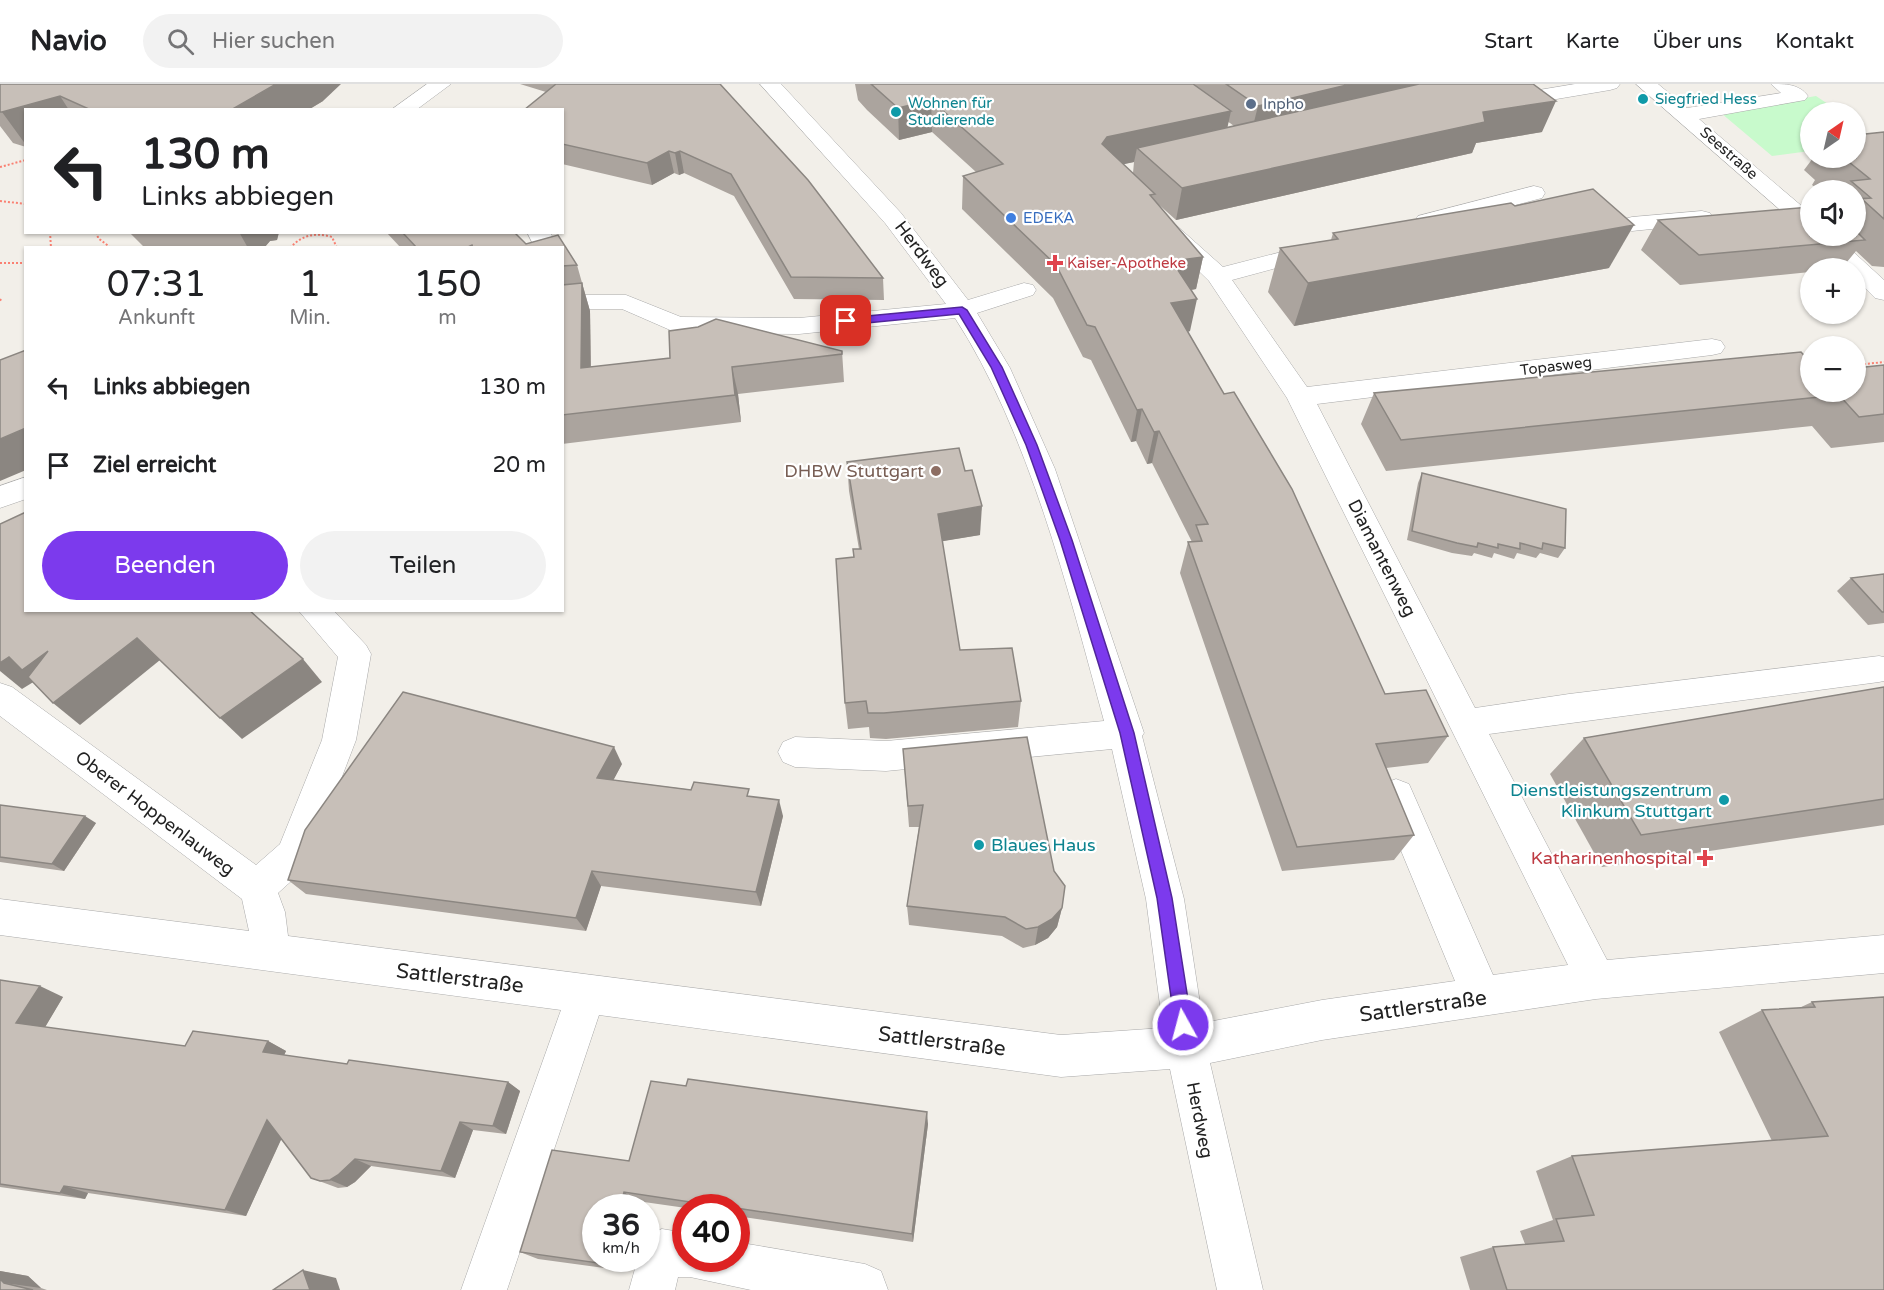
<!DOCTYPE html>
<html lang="de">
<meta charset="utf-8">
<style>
body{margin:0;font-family:"Varela Round",sans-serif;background:#f2f2f2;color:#202124;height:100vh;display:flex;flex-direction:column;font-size:22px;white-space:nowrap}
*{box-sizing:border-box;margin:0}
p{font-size:20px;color:#757577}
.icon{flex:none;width:33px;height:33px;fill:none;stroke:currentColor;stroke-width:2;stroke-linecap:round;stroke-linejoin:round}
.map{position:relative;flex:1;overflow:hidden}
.sheet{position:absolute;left:24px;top:162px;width:540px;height:366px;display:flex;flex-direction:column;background:#fff;border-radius:0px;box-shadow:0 2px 4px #0004}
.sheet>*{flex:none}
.guide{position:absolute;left:24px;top:24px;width:540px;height:126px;border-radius:0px;box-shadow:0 2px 4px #0004;background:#fff;color:#202124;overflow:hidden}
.needle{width:39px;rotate:34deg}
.controls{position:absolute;left:1800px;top:18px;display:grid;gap:12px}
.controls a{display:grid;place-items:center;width:66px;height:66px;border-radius:50%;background:#fff;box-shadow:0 2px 4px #0004;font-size:30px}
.speed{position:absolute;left:582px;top:1110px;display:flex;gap:12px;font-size:30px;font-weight:700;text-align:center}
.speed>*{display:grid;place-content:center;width:78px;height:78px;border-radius:50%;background:#fff;box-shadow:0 2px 4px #0004;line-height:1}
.speed small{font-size:15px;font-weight:400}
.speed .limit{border:9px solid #d22;background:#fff;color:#111}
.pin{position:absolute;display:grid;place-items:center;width:51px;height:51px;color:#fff;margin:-26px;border-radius:12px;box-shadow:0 3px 9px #0006}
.me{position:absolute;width:66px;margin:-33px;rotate:353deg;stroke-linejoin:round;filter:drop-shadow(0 0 4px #0008)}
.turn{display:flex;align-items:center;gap:21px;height:126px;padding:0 18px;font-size:27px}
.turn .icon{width:78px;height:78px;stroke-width:2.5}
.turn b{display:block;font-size:42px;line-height:51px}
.eta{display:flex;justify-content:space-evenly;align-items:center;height:102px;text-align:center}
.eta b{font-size:36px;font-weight:600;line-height:42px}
.button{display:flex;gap:12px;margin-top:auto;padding:12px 18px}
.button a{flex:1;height:69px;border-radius:36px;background:#7c3aed;color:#fff;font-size:24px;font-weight:600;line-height:69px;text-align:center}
.button a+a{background:#f2f2f2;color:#202124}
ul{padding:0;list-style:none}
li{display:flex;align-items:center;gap:18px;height:78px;padding:0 18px}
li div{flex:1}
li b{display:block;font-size:22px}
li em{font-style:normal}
header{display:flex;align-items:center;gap:36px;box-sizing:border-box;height:84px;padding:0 30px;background:#fff;border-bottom:2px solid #e0e0e0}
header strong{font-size:28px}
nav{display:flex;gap:33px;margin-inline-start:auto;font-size:21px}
.search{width:420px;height:54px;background:#f2f2f2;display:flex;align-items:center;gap:15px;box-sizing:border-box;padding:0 21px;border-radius:33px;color:#757577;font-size:22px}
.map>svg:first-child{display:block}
.park{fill:#c8facc}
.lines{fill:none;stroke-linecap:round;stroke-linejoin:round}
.minor-casing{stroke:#a9a9a9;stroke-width:1}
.path{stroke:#fa8072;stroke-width:2;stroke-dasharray:2 2;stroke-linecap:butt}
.minor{fill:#fff;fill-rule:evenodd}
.wall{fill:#aba49e;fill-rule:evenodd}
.shaded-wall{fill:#8b8681}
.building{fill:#c7bfb8;stroke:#8b8681;stroke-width:1.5}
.route{fill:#7c3aed;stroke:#51269a;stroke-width:1.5}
.culture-dot{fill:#0f9aa8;stroke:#fff;stroke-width:2}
.service-dot{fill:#5c6f8a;stroke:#fff;stroke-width:2}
.shop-dot{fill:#3f7fe0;stroke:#fff;stroke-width:2}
.health-dot{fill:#e0444e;stroke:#fff;stroke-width:2}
.education-dot{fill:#8d6e63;stroke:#fff;stroke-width:2}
.labels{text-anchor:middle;stroke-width:4.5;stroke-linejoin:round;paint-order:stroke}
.far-culture-label{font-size:15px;fill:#0d838f;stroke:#fff;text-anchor:start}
.far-service-label{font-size:15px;fill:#4e5e75;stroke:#fff;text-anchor:start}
.far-street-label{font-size:15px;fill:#222;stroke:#fff}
.far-shop-label{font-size:15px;fill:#366cbe;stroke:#fff;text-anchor:start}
.far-health-label{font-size:15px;fill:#be3a42;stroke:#fff;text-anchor:start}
.street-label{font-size:18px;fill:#222;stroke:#fff}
.education-label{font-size:18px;fill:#785e54;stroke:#fff;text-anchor:end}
.culture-label{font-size:18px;fill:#0d838f;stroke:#fff;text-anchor:end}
.health-label{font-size:18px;fill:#be3a42;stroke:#fff;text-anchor:end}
.near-street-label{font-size:21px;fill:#222;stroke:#fff}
</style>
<header>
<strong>Navio</strong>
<div class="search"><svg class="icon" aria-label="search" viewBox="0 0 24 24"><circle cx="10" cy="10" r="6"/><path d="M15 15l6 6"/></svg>Hier suchen</div>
<nav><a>Start</a><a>Karte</a><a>Über uns</a><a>Kontakt</a></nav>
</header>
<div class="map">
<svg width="1884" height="1206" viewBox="0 0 1884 1206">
<rect width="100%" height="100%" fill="#f2efe9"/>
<polygon class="park" points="1816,12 1840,28 1810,28 1810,67 1772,72 1721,29"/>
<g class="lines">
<g class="minor-casing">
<g id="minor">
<polygon points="427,0 451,0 416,26 391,26"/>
<path d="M760,0H781L901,129L968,216L1024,199L1033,201L1036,206L1033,211L977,229L1010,284L1055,385L1144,649L1142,652L1184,815L1203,939L1322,916L1455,897L1378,711L1383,700L1396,695L1409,700L1493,891L1568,881L1287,314L1209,197L1158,147L1161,142H1177L1223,183L1320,158L1328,160L1332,165L1328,170L1232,196L1307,303L1712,255L1721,257L1725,263L1721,269L1712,271L1317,320L1475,624L1569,610L1879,572L1884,573V597L1879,598L1489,650L1607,876L1884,851V889L1596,915L1322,956L1210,979L1263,1206H1217L1170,985L1061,993L599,931L507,1206H461L561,926L0,851V815L249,847L242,815L0,632V599L12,603L256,781L280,760L322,656L338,573L298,526H333L366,561L371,570L356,656L312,771L307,783L278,809L285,828L288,852L1061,951L1163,944L1146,815L1112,665L886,687L795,683L783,678L778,668L783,658L795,653L886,657L1104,637C1069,508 1028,346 955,234L799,250L677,249L622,225H579L562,228V213L579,211H626L681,233L799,234L946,220L885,139Z"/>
<polygon points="1575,0 1620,0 1617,4 1610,6 1509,23 1502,21 1499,17 1502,13 1509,11"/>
<path d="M1636,0H1658L1687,24L1781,9L1771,0C1786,0 1799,0 1808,12L1805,16L1699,35L1810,129V147L1802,145Z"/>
<polygon points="1534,102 1542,104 1545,109 1542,114 1426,144 1418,142 1415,137 1418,132"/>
<polygon points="1702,127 1710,129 1713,134 1710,139 1632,147 1624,145 1621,140 1624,135 1632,133"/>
<polygon points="527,148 550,148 558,164 535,164"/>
<polygon points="1811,152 1836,152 1884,196 1884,216 1875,214 1856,195 1856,184 1844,184"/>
<polygon points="26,393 26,415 0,424 0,402"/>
<polygon points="662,1145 686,1149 686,1174 736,1174 736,1158 865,1180 881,1187 888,1206 751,1206 690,1193 678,1193 675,1206 629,1206 638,1174 646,1174 646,1152"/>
</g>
</g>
<g class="path">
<polyline points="0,83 26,76"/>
<polyline points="0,117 26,120"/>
<polyline points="50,148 51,164"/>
<polyline points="97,148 98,154 111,164"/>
<path d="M290,164C302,151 315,148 332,153L337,164"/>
<polyline points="0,179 26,179"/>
<polyline points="0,215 2,218"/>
<polyline points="1856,281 1884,278"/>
</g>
<use href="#minor" class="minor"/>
</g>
<g class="wall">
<polygon points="0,0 323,17 308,26 26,26 26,63 13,59 0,42"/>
<polygon points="520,0 720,0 883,194 884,216 794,215 734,112 684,89 679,91 674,89 652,101 562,80 562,26 546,8"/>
<path d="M855,0H1533L1542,48L1476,59L1472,69L1176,136L1157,119L1203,173L1196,205L1191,206L1190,247L1188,248L1385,610L1448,652L1428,679L1386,684L1414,751L1394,776L1282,787L1180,489L1188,458H1192L1152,379L1147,380L1136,357L1131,358L1091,276L1083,273L1053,214L962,125L963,92L976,88L932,48L899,56L867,26L858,16ZM1228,38L1230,39L1234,42L1227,44ZM1134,78L1133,89L1123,80Z"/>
<polygon points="1884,48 1884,183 1872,182 1856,167 1842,184 1810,184 1810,188 1680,201 1641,166 1658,136 1856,152 1856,106 1819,106 1812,101 1815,96 1804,86 1813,74 1856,74"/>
<polygon points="1515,122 1609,184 1294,242 1268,208 1280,164 1331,156 1333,149"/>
<polygon points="129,148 279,148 277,156 270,157 264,164 152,164 143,162"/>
<polygon points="386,148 514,148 526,160 558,151 577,181 590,227 591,283 670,274 669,247 698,243 716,235 842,267 844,298 738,310 741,338 562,360 562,164 401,164"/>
<polygon points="1884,281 1884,358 1831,364 1812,342 1386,387 1361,340 1374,309 1810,308"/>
<polygon points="847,378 980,451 942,457 960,566 1021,617 1018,643 886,655 870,654 869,643 848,645 845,619 853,473 859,465 849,407"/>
<polygon points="1422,389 1565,464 1558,474 1540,469 1536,474 1517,469 1514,475 1494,469 1492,474 1474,469 1472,472 1452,469 1407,456 1418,399"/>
<polygon points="1884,490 1884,539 1868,541 1837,507 1851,494"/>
<polygon points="1884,603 1884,741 1602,783 1550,690 1584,654"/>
<polygon points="903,665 1062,824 1057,843 1048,854 1035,861 1023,864 1002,852 909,841 907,822 919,743 909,743"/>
<polygon points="622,680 613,696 751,713 783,732 761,822 601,802 586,847 306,810 288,796"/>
<polygon points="0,721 96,739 64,787 0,778"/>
<polygon points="0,896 63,913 45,943 185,962 268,957 286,967 284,971 347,980 508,998 520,1007 506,1050 473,1046 455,1094 371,1082 355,1098 347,1103 338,1104 311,1094 281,1055 246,1132 88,1109 85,1115 0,1103"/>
<polygon points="1884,913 1884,1206 1470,1206 1460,1173 1493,1163 1525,1160 1520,1147 1553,1136 1536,1087 1572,1072 1772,1057 1719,948 1762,926 1799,924 1812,918"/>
<polygon points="928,1040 913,1158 736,1132 736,1124 686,1124 637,1117 596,1174 622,1174 619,1186 538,1175 520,1168 629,1077"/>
<polygon points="0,1187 28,1192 41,1204 47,1206 0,1206"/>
</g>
<g class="shaded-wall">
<polygon points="276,0 341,0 323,17 308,26 231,26"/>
<polygon points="1351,0 1441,0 1250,54 1258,22"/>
<polygon points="60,12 69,26 26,26 26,61 2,28"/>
<polygon points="931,16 932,48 899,56 898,24"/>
<polygon points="1556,17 1542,48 1476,59 1472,69 1176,136 1182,104 1483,28"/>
<polygon points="1231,27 1224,59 1137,64 1134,78 1102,85 1102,60 1107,53"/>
<polygon points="669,67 674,89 652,101 647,79"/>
<polygon points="680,67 684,89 679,91 675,69"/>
<polygon points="1634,141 1609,184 1294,242 1308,199"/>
<polygon points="239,148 279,148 277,156 270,157 264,164 248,164"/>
<polygon points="1203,173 1196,205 1166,210 1172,177"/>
<polygon points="582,199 590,227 591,311 581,284"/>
<polygon points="1197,215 1190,247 1164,252 1171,219"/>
<polygon points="732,283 738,310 741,338 735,311"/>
<polygon points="1142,325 1136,357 1131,358 1137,326"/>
<polygon points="26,344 26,386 0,397 0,355"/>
<polygon points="1159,347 1152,379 1147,380 1154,348"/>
<polygon points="982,422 980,451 938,458 938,430"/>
<polygon points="137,554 160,576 80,641 53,619"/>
<polygon points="48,567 35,597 22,605 0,587 0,579 9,573"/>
<polygon points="303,575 322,598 242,655 220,634"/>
<polygon points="614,663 622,680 606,710 597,694"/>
<polygon points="779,716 783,732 761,822 756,808"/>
<polygon points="85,732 96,739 64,787 52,780"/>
<polygon points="592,787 601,802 586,847 576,834"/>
<polygon points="1062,824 1057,843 1048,854 1035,861 1038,843"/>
<polygon points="40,902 63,913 41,950 16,939"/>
<polygon points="268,957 286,967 281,978 263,968"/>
<polygon points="508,998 520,1007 506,1050 493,1042"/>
<polygon points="927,1028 928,1040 913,1158 912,1150"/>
<polygon points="267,1036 286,1045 246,1132 225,1126"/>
<polygon points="460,1038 473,1046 455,1094 441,1087"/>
<polygon points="355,1075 371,1082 355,1098 347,1103 330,1096"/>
<polygon points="64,1102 88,1109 85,1115 60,1109"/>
<polygon points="624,1108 637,1117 635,1124 620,1124"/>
<polygon points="606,1174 622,1174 619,1186 605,1180"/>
<polygon points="303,1186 336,1194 340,1206 310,1206"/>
<polygon points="0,1187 28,1192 41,1204 4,1199 0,1195"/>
</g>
<g class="building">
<polygon points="0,0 276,0 231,26 91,26 60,12 2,28 0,28"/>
<polygon points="556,0 720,0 808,96 883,194 791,193 731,90 680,67 675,69 669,67 647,79 562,60 562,26 524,26"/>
<polygon points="871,0 1193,0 1231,27 1107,53 1102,60 1155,110 1150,111 1203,173 1172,177 1197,215 1171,219 1224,310 1234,308 1292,405 1385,610 1426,606 1448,652 1376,660 1414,751 1297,763 1188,458 1202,457 1196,441 1208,440 1159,347 1154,348 1142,325 1137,326 1095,243 1087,241 1056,181 963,92 1003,80 931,16 898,24"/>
<polygon points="1226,0 1351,0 1258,22"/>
<polygon points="1419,0 1533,0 1556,17 1483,28 1485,38 1182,104 1137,64"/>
<polygon points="1884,48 1884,135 1863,116 1856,116 1856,115 1871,114 1851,97 1870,95 1844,74 1856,74 1856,51"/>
<polygon points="1593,105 1634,141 1308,199 1280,164 1338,155 1333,149 1511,119 1515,122"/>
<polygon points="1810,123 1810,152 1856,152 1856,147 1865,156 1699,171 1658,136"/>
<polygon points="402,148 514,148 526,160 558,151 577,181 562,182 562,164 473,164 472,161 466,164 417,164"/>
<polygon points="582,199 581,284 670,274 669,247 698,243 716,235 842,267 842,270 732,283 735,311 562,331 562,201"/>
<polygon points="26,266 26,344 0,355 0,276"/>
<polygon points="1801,268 1810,278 1810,308 1856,308 1856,284 1884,281 1884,330 1859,333 1839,311 1401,356 1374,309"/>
<polygon points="959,364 965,387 972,386 982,422 938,430 960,566 1012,564 1021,617 884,629 868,629 866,617 845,619 836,475 854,473 853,465 861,465 847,378"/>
<polygon points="1422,389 1566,425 1565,464 1543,459 1542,465 1520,459 1520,465 1498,460 1498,464 1478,459 1477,463 1457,459 1412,447"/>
<polygon points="26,428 26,526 249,526 303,575 220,634 137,554 53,619 28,593 48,567 22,586 9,573 0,579 0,440"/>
<polygon points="1884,490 1884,528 1882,528 1851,494"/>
<polygon points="1884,603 1884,715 1641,751 1584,654"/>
<polygon points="403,608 614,663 597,694 691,706 694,698 749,705 747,712 779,716 756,808 592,787 576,834 288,796 305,746"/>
<polygon points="1027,653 1054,787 1065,802 1062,824 1052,835 1038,843 1026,845 1005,833 907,822 923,721 908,722 903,665"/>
<polygon points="0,721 85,732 52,780 0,773"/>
<polygon points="0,896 40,902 16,939 185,962 193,947 268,957 263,968 347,980 349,976 508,998 493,1042 460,1038 441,1087 355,1075 338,1091 330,1096 320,1097 311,1094 267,1036 225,1126 64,1102 60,1109 0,1100"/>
<polygon points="1884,913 1884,1206 1507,1206 1493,1163 1564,1157 1556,1135 1594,1131 1572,1072 1828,1052 1762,926 1815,923 1812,918"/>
<polygon points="688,995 927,1028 912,1150 736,1124 730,1124 624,1108 620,1124 596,1124 596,1174 606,1174 605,1180 520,1168 552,1066 629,1077 651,997 686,1002"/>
<polygon points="303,1186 310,1206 273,1206"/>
<polygon points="0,1195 4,1199 33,1206 0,1206"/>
</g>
<polygon class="route" points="962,223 967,226 1002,283 1037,361 1072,456 1134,649 1172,814 1192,941 1189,947 1183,949 1177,947 1175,941 1157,814 1120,649 1060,456 1026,361 991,283 959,230 846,241 841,237 846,234"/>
<g class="culture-dot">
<circle cx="1643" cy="15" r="6"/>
<circle cx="896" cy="28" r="6"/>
<circle cx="1724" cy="716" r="6"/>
<circle cx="979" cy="761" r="6"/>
</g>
<circle class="service-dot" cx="1251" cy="20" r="6"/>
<circle class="shop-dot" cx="1011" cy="134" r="6"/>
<g class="health-dot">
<path d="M1052 170h6v6h6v6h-6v6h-6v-6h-6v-6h6z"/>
<path d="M1702 765h6v6h6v6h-6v6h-6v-6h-6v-6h6z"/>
</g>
<circle class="education-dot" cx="936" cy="387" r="6"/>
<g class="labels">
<g class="far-culture-label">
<text x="1655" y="20">Siegfried Hess</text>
<text x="908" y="24">Wohnen für<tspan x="908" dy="17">Studierende</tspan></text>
</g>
<g class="far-service-label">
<text x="1263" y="25">Inpho</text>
</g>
<g class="far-street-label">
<text transform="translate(1729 69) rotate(41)" y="5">Seestraße</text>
<text transform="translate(1556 282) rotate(-7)" y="5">Topasweg</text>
</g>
<g class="far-shop-label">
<text x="1023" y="139">EDEKA</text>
</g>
<g class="far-health-label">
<text x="1067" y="184">Kaiser-Apotheke</text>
</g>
<g class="street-label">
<text transform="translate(922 170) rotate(53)" y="6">Herdweg</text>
<text transform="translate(1382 474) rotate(63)" y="6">Diamantenweg</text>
<text transform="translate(155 729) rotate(37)" y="6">Oberer Hoppenlauweg</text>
<text transform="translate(1200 1036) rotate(79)" y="6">Herdweg</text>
</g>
<g class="education-label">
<text x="924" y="393">DHBW Stuttgart</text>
</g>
<g class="culture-label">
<text x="1712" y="712">Dienstleistungszentrum<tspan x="1712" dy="21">Klinkum Stuttgart</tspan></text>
<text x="991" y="767" text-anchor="start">Blaues Haus</text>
</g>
<g class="health-label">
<text x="1692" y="780">Katharinenhospital</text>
</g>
<g class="near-street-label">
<text transform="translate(460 894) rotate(7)" y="7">Sattlerstraße</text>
<text transform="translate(1423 922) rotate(-8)" y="7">Sattlerstraße</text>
<text transform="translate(942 957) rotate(7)" y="7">Sattlerstraße</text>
</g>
</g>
</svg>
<div class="controls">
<a><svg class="needle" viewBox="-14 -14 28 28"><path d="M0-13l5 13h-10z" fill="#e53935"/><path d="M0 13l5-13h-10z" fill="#757577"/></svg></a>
<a><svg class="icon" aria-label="sound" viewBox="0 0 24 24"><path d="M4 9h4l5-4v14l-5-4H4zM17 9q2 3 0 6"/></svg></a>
<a>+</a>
<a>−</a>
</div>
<div class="speed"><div>36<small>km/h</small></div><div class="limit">40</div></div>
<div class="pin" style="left:846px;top:237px;background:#d93025"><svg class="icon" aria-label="arrive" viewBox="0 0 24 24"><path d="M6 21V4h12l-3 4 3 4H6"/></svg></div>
<svg class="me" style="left:1183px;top:941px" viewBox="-20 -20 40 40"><circle r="17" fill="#7c3aed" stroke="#fff" stroke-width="3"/><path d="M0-11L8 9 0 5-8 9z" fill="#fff"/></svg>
<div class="guide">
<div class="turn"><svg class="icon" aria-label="left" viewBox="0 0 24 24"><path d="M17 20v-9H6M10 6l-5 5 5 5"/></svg><div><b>130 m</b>Links abbiegen</div></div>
</div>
<section class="sheet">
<div class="eta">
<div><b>07:31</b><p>Ankunft</p></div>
<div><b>1</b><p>Min.</p></div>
<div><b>150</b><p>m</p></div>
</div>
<ul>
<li><svg class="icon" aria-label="left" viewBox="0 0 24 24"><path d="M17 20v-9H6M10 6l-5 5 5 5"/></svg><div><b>Links abbiegen</b></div><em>130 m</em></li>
<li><svg class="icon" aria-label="arrive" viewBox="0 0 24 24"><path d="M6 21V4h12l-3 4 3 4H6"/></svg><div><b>Ziel erreicht</b></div><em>20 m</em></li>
</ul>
<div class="button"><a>Beenden</a><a>Teilen</a></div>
</section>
</div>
